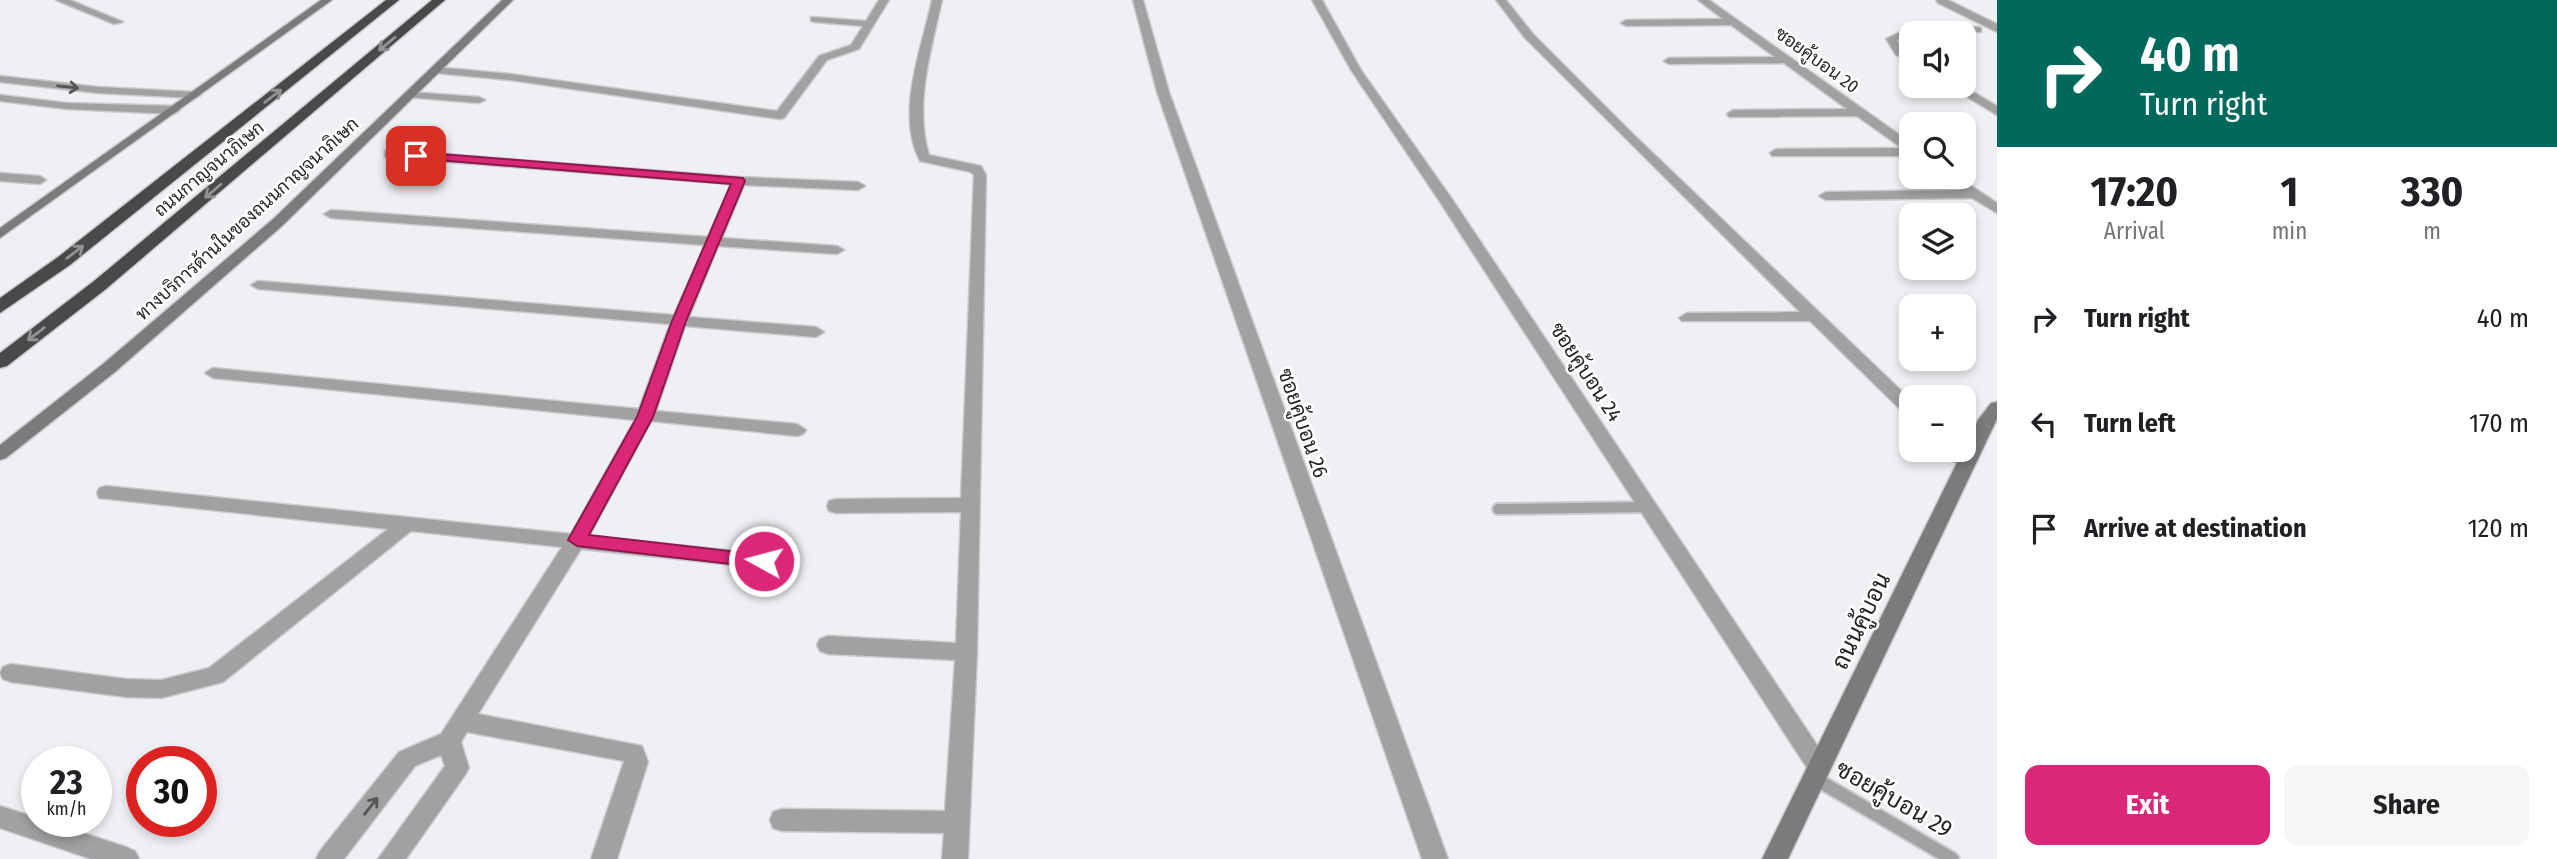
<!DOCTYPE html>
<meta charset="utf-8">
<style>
body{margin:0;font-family:"Fira Sans Condensed",Sarabun,sans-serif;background:#f6f6f6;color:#202124;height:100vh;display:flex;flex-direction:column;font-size:26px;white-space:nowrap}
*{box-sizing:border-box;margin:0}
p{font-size:23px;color:#757577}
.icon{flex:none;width:38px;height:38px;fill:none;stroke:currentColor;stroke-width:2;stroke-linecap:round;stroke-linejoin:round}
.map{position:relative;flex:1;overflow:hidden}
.sheet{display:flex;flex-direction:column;background:#fff;width:560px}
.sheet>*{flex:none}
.hud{background:#00695c;color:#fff;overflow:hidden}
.buttons{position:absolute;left:1899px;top:21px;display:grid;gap:14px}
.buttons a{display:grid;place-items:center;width:77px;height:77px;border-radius:14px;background:#fff;box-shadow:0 4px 10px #0003;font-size:35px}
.speed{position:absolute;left:21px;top:746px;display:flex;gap:14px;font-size:35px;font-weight:700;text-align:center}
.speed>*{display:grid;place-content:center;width:91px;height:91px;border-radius:50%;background:#fff;box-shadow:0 4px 10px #0003;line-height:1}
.speed small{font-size:18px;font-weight:400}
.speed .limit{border:10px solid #d22;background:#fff;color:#111}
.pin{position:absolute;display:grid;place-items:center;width:60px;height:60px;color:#fff;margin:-30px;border-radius:14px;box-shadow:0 4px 10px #0006}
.me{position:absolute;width:77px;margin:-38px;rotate:277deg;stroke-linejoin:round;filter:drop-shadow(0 0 5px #0008)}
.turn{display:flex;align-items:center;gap:24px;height:147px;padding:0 28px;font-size:32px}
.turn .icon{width:91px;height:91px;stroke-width:2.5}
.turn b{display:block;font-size:49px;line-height:60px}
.eta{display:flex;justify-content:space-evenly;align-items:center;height:119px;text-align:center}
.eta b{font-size:42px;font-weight:700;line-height:49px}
.button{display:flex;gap:14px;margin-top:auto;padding:14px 28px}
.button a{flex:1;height:80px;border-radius:14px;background:#db2777;color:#fff;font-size:28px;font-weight:700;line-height:80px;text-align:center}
.button a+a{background:#f6f6f6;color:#202124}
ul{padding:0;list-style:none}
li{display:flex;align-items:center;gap:21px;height:105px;padding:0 28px}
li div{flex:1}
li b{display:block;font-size:26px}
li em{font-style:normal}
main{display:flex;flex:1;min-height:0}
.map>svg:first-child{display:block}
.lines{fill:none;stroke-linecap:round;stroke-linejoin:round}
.service-far2-casing{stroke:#cacbce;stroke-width:10}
.service-far1-casing{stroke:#cacbce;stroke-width:14}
.service-casing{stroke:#cacbce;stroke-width:17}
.minor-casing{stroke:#cacbce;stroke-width:3}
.secondary-casing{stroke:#cacbce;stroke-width:3}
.motorway-casing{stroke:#cacbce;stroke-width:3}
.service-far2{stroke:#a2a0a0;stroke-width:7}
.service-far1{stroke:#a2a0a0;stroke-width:10}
.service{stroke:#a2a0a0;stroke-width:13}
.minor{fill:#a2a0a0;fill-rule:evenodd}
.secondary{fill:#7c7a7a;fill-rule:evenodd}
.motorway{fill:#4b4849;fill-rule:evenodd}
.oneway{stroke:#939192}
.oneway2{stroke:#565657}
.route{fill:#db2777;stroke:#8e194d;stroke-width:2}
.labels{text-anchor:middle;stroke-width:5;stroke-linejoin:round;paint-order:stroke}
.far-street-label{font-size:18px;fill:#242426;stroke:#fff}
.street-label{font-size:21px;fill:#242426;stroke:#fff}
.near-street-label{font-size:24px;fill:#242426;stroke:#fff}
</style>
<main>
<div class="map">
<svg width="1997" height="859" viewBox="0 0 1997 859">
<rect width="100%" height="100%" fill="#eff0f3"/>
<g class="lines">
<g class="service-far2-casing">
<polyline id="service-far2" points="1940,0 1997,28"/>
</g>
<g class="service-far1-casing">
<polyline id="service-far1" points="1498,509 1648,507"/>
</g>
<g class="service-casing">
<polyline id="service" points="1814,778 1952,859"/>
</g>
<g class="minor-casing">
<g id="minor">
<polygon points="56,0 70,0 123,22 114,24"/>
<polygon points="879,0 889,0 859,49 827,60 784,118 780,119 510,80 435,73 430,70 435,67 510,74 777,111 819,56 851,45 863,26 815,22 811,21 811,17 866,21"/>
<path d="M932,0H942C931,51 914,104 929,155L981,166L986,175L977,652L968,859H942L944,833L782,831L773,828L770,820L773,812L782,809L945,811L955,660L828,654L820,651L817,645L820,639L828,636L956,643L961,512L836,513L829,511L827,506L829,501L836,499L961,498L974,175L971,172L920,161C895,114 922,48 932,0Z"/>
<polygon points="1133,0 1143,0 1169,92 1448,859 1422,859 1157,92"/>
<polygon points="1312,0 1322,0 1361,70 1452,199 1827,760 1831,767 1827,774 1819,777 1811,774 1438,199 1351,70"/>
<polygon points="1496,0 1506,0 1533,34 1634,135 1911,400 1911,416 1905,414 1810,321 1682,321 1679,318 1687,313 1800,312 1525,38"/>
<polygon points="1698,0 1709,0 1911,143 1911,156 1772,156 1770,153 1776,149 1902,148 1857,116 1729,117 1727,114 1733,110 1847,109 1784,63 1669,64 1664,61 1669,58 1775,57 1731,25 1626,26 1621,23 1626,20 1723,19"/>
<polygon points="1977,27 1981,28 1981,32 1911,33 1897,40 1904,51 1911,55 1911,62 1896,55 1886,39 1906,29"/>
<polygon points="0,76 98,87 195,92 201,95 195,98 98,93 0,82"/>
<polygon points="1949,86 1963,86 1997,106 1997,115"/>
<polygon points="410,92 479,97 485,100 479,103 406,97 406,93"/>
<polygon points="0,95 67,103 174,106 180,110 174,114 67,109 0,101"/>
<polygon points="389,150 739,177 858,182 865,186 858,190 744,185 722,238 837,246 844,250 837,254 718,246 689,317 816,327 824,332 816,337 685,326 656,411 797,424 806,430 803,434 797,436 651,421 589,536 764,554 771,556 774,561 771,566 764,568 581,549 478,714 642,746 648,762 617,859 591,859 624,761 467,732 461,742 469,768 465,775 406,859 378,859 445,766 441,755 415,766 344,859 316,859 320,851 399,752 441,734 562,547 411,531 223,682 161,698 126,697 11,682 3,679 0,673 3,667 11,664 126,679 161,680 209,668 388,529 99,498 97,493 99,488 106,486 571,534 635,420 213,378 205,373 213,368 639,409 670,324 258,289 251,285 258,281 674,315 705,245 331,218 324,214 331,210 708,237 731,184 385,157 385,151"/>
<polygon points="0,173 40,176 46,180 40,184 0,181"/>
<polygon points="1944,177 1958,177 1997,203 1997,213 1972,198 1826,200 1819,196 1826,192 1961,190"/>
<polygon points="1943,450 1963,450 1975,463 1966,469 1960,467"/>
<polygon points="0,806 37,818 37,821 46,821 126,847 135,851 139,859 91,859 0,828"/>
</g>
</g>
<g class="secondary-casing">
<g id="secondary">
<polygon points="321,0 332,0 0,238 0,228"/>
<polygon points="502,0 513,0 282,226 115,372 6,458 0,460 0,445 103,364 272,220"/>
<polygon points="1997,402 1997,419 1788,859 1762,859 1978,420 1991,403"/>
</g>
</g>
<g class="motorway-casing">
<g id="motorway">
<polygon points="386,0 399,0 70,265 0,313 0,298 58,257"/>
<polygon points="432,0 445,0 106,289 7,366 0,368 0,353 94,281"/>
</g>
</g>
<use href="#service-far2" class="service-far2"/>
<use href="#service-far1" class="service-far1"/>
<use href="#service" class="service"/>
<use href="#minor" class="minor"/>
<use href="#secondary" class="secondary"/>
<use href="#motorway" class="motorway"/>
</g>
<defs><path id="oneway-shaft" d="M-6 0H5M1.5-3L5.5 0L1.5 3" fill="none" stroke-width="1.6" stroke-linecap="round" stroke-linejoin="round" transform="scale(1.75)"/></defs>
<g class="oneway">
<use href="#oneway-shaft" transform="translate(387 44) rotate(140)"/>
<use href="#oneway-shaft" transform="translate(273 96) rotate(-38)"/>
<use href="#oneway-shaft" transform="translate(213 191) rotate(140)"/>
<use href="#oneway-shaft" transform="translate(75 252) rotate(-38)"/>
<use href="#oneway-shaft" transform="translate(36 334) rotate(143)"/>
</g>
<g class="oneway2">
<use href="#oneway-shaft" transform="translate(68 87) rotate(6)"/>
<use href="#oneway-shaft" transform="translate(371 806) rotate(-52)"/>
</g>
<polygon class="route" points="416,152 743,178 745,181 686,321 653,417 589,535 764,555 773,561 771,566 764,568 577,546 568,540 637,417 672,321 731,184 412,158 412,153"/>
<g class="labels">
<g class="far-street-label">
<text transform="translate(1817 60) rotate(36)" y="6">ซอยคู้บอน 20</text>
<text transform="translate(209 169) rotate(-40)" y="6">ถนนกาญจนาภิเษก</text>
<text transform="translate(247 219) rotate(-42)" y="6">ทางบริการด้านในของถนนกาญจนาภิเษก</text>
</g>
<g class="street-label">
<text transform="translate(1586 372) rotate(57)" y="7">ซอยคู้บอน 24</text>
<text transform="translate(1303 423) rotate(71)" y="7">ซอยคู้บอน 26</text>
</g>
<g class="near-street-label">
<text transform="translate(1861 621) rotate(-64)" y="8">ถนนคู้บอน</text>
<text transform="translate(1894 799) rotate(30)" y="8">ซอยคู้บอน 29</text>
</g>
</g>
</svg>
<div class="buttons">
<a><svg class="icon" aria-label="sound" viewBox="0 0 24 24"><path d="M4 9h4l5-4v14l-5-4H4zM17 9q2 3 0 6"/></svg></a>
<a><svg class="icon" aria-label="search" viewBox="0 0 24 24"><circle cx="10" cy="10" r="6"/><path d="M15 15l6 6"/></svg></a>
<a><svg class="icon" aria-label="layers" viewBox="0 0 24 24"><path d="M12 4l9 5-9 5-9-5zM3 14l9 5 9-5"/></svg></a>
<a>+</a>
<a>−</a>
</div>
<div class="speed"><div>23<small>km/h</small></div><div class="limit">30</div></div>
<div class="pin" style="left:416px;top:156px;background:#d93025"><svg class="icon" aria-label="arrive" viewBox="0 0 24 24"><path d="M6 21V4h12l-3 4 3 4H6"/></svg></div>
<svg class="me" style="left:764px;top:561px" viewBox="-20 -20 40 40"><circle r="17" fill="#db2777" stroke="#fff" stroke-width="3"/><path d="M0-11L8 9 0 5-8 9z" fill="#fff"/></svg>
</div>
<section class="sheet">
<div class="hud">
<div class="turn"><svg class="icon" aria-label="right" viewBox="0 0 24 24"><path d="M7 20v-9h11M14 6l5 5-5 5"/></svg><div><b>40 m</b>Turn right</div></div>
</div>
<div class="eta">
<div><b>17:20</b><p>Arrival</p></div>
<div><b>1</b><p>min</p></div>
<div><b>330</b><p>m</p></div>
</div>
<ul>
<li><svg class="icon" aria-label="right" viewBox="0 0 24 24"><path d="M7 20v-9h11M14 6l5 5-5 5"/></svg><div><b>Turn right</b></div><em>40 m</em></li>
<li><svg class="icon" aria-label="left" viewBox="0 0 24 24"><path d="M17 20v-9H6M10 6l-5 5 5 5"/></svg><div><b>Turn left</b></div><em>170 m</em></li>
<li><svg class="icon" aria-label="arrive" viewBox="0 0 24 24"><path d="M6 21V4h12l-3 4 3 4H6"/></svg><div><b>Arrive at destination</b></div><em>120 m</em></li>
</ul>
<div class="button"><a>Exit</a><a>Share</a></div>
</section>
</main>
